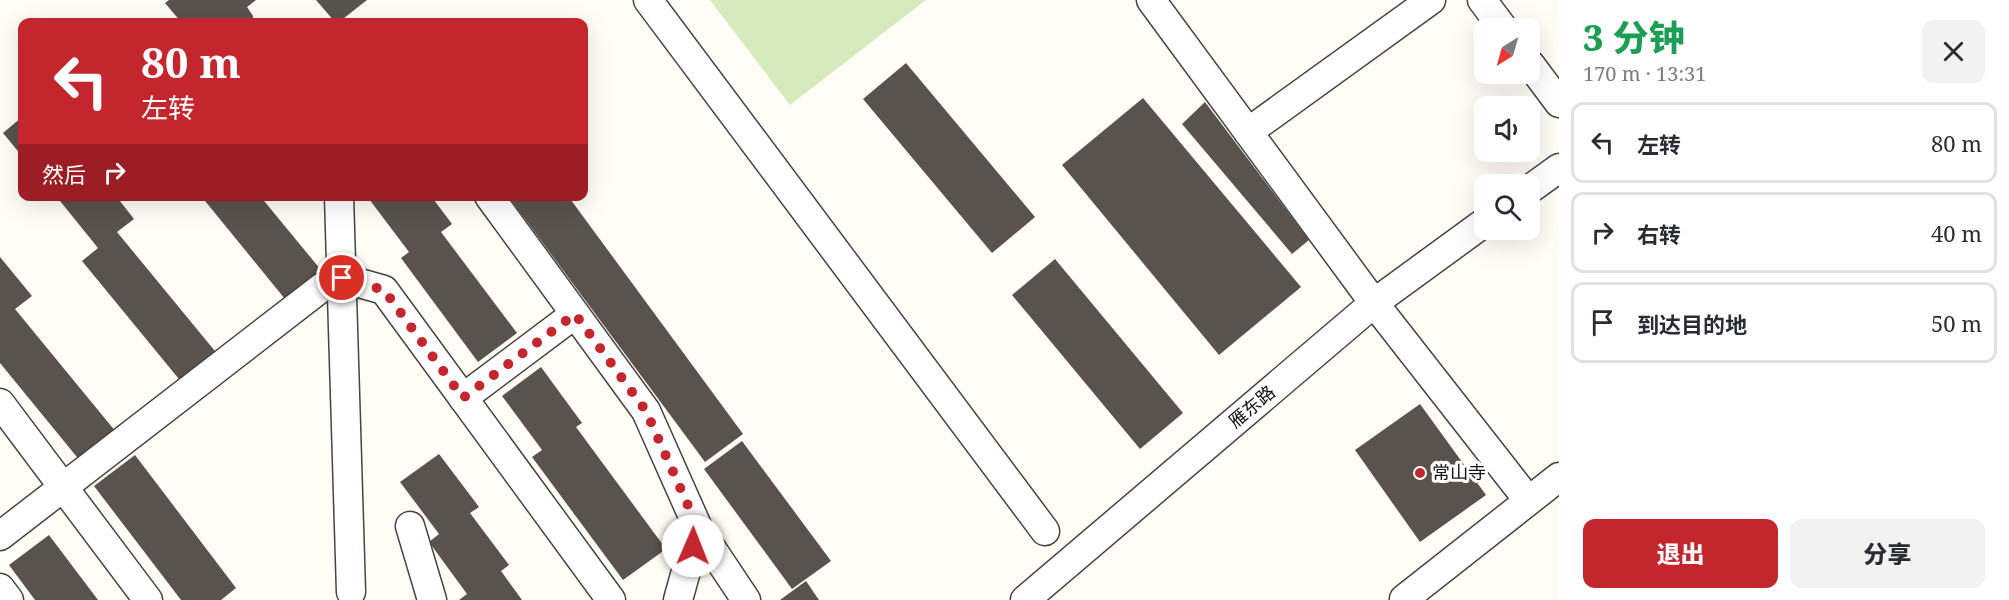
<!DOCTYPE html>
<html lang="zh">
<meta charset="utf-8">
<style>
body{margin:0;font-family:"Noto Serif","Noto Sans SC",serif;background:#f2f2f3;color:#2b2b33;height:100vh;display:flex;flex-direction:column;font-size:22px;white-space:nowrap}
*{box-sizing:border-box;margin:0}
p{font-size:20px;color:#7c7c81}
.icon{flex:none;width:33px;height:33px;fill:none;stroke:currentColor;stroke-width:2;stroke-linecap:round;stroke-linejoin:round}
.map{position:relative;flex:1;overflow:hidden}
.panel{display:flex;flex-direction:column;background:#fff;width:450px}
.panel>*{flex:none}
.hud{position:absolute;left:18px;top:18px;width:570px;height:183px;border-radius:12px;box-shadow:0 6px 24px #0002;background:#c4262e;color:#fff;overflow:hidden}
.needle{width:39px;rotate:217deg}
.controls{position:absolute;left:1474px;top:18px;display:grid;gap:12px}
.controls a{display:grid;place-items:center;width:66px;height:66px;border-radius:12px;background:#fff;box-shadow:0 6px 24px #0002;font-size:30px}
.pin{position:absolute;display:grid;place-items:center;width:51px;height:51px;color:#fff;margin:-26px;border:3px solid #fff;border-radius:50%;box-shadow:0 2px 6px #0007}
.me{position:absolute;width:66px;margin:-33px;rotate:1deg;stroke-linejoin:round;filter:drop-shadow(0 0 4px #0008)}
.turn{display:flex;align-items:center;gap:21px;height:126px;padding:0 24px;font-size:27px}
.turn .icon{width:78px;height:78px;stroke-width:2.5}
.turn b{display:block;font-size:42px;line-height:51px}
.then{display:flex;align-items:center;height:57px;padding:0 24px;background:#0003;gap:12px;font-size:22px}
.round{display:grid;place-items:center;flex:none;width:63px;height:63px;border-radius:12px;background:#f2f2f3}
.head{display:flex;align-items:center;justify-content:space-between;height:102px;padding:0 24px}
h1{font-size:36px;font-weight:800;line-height:45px;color:#1e9e55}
.action{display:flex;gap:12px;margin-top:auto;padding:12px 24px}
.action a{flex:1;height:69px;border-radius:12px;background:#c4262e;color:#fff;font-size:24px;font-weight:800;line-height:69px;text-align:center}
.action a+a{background:#f2f2f3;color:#2b2b33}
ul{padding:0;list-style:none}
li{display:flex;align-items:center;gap:18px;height:81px;margin:0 12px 9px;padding:0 12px;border:3px solid #e1e1e2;border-radius:12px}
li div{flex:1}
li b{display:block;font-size:22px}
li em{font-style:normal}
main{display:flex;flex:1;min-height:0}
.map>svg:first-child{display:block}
.green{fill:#d5ebbd}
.building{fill:#5a524d}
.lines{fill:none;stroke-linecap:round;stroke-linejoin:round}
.minor-casing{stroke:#444;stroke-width:31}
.minor{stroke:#fff;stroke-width:28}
.route{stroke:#c4262e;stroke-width:10;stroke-dasharray:0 18}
.poi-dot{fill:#c4262e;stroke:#fff;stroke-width:2}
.labels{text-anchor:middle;stroke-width:6;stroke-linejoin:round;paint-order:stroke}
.street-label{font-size:18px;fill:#111;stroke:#fff}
.poi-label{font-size:18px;fill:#111;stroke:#fff;text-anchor:start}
</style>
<main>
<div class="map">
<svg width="1559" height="600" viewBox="0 0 1559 600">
<rect width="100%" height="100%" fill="#fffdf5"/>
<polygon class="green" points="710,0 926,0 790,105"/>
<g class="building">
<polygon points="169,0 256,0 247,7 253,16 253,22 181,22 165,3"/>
<polygon points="316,0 367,0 339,22 335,22"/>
<polygon points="906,63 1035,217 992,253 863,99"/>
<polygon points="1143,98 1301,287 1219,355 1062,165"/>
<polygon points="1205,102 1309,240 1292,254 1182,124"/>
<polygon points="22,117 22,156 3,133"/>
<polygon points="56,196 116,196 134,219 117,232 219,356 183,384 82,261 98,248"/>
<polygon points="201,196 260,196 321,270 285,299"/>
<polygon points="373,196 431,196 452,224 441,232 517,333 478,362 401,258 409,252 369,199"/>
<polygon points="508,196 568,196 743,434 705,462"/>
<polygon points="0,257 32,296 15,309 116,432 81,462 0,363"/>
<polygon points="1055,259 1183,413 1140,449 1012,295"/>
<polygon points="541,367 582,423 576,427 666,549 623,580 532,457 542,450 502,396"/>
<polygon points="1420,404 1486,495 1420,542 1355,450"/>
<polygon points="742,441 831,561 792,589 704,469"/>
<polygon points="439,454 479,507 470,513 509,565 501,571 522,600 459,600 467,594 429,542 439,534 400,482"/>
<polygon points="135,455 236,588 221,600 181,600 94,486"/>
<polygon points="49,535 98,600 35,600 9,565"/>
<polygon points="806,581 819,600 780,600"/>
</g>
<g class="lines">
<g class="minor-casing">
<g id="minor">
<polyline points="648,0 1045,531"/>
<polyline points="1151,0 1374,303 1528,500"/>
<polyline points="1482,0 1503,28"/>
<polyline points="1530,64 1559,103"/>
<polyline points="1248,132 1431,0"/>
<polyline points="1530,189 1559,168"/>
<polyline points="339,196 351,592"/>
<polyline points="489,196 646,411 698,528 678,600"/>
<polyline points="463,398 575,314"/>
<polyline points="0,403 148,600"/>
<polyline points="410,526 432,600"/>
<polyline points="698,528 746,600"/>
<polyline points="0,536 321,288 342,278 384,290 611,600"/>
<polyline points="0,588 9,600"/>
<polyline points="1404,599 1559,477"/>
<polyline points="1025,600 1374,303 1485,222"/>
</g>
</g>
<use href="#minor" class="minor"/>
</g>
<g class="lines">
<polyline class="route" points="342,278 384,290 463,398 575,314 646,411 698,528 693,546"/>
</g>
<circle class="poi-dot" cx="1420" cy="473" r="6"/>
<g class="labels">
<g class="street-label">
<text transform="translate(1252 407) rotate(-40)" y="6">雁东路</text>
</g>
<g class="poi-label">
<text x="1432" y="479">常山寺</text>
</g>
</g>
</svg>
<div class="controls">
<a><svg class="needle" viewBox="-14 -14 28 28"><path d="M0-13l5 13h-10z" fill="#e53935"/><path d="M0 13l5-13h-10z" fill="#7c7c81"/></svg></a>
<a><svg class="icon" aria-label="sound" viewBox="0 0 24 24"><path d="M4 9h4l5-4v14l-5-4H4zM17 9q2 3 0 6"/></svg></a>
<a><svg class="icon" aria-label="search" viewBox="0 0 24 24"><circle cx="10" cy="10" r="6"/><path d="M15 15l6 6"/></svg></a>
</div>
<div class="pin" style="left:342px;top:278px;background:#d93025"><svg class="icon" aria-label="arrive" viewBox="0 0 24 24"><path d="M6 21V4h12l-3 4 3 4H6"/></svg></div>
<svg class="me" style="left:693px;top:546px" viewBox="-20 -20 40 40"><circle r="19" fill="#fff"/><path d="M0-13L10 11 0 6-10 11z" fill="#c4262e"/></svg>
<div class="hud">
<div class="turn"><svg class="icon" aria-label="left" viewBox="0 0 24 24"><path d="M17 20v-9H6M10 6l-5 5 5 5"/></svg><div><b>80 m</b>左转</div></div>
<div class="then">然后<svg class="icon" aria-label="right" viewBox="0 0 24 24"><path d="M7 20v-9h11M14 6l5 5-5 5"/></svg></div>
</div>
</div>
<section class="panel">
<div class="head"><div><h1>3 分钟</h1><p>170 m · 13:31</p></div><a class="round"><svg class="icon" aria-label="close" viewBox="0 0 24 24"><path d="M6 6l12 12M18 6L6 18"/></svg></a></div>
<ul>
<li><svg class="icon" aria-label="left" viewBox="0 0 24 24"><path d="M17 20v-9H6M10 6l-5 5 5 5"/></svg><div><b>左转</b></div><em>80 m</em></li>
<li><svg class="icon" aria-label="right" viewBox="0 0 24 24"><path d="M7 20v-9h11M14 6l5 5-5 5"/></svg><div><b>右转</b></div><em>40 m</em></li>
<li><svg class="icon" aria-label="arrive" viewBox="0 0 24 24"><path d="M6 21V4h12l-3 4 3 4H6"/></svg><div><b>到达目的地</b></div><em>50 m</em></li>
</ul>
<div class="action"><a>退出</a><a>分享</a></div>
</section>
</main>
